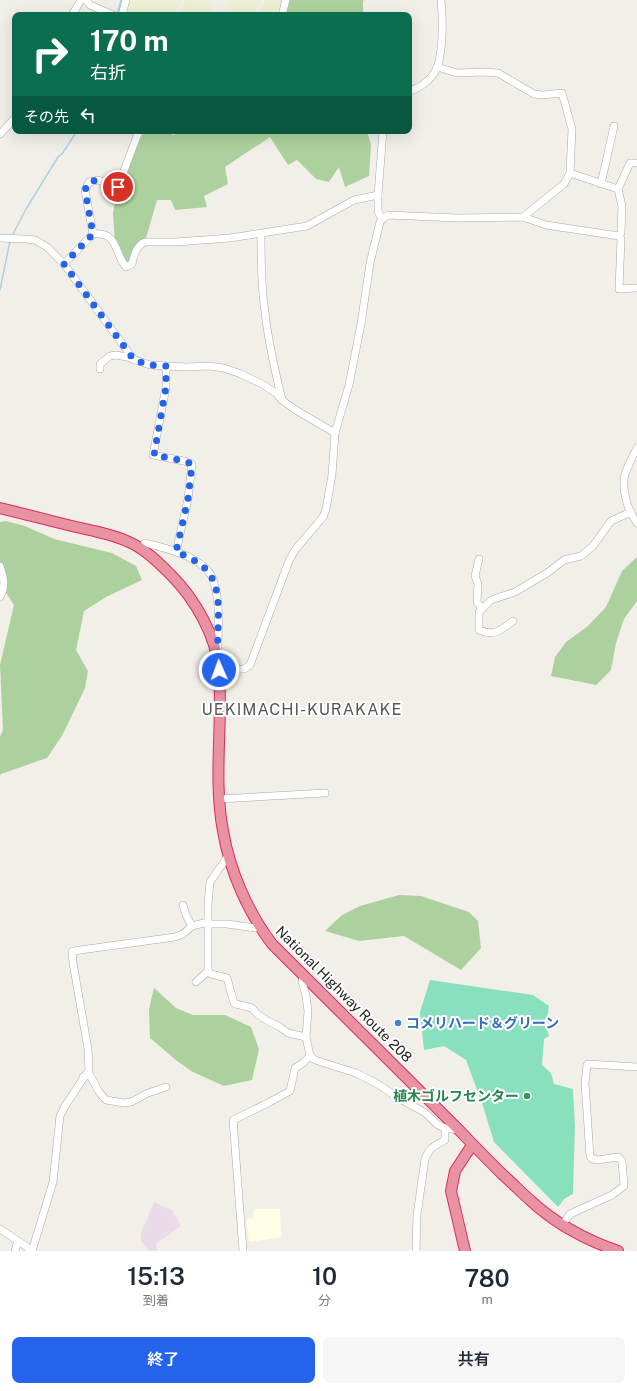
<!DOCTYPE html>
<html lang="ja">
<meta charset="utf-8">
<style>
body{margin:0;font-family:"Public Sans","Noto Sans JP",sans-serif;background:#f6f6f7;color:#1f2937;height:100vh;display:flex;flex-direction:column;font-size:15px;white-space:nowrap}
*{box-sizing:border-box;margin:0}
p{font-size:13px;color:#747a83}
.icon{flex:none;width:22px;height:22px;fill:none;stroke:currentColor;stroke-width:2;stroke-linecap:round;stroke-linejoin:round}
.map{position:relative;height:1251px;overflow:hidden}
.panel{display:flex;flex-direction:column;background:#fff;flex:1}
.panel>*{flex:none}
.hud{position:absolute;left:12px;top:12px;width:400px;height:122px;border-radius:8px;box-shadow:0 4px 16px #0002;background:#0b6e4f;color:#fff;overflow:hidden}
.pin{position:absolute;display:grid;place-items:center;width:34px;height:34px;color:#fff;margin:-17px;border:2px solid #fff;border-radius:50%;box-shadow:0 1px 4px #0007}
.me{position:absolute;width:44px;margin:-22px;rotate:358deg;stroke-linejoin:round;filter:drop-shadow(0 0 3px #0008)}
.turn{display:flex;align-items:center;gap:14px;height:84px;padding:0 12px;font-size:18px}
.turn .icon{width:52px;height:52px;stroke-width:2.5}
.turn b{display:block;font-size:28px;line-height:34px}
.then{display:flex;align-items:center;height:38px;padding:0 12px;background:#0003;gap:8px;font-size:15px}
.eta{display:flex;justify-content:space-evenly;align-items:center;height:68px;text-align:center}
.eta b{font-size:24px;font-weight:600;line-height:28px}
.primary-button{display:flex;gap:8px;margin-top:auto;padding:8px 12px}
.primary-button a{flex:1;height:46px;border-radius:8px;background:#2563eb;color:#fff;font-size:16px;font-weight:600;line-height:46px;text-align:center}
.primary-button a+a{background:#f6f6f7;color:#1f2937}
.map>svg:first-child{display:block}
.industrial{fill:#ebdbe8}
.education{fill:#ffffe5}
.farmland{fill:#eef0d5}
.forest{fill:#add19e}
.pitch{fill:#88e0be}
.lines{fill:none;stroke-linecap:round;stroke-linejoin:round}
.stream{stroke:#aad3df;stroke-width:1.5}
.minor-casing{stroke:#a9a9a9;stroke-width:8}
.highway-casing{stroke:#dc2a67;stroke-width:12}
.minor{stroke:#fff;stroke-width:7}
.highway{stroke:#e892a2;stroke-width:10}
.route{stroke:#2563eb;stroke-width:7;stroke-dasharray:0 12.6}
.shop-dot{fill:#3f7fe0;stroke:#fff;stroke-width:1.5}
.leisure-dot{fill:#2e9e5b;stroke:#fff;stroke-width:1.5}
.labels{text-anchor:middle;stroke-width:4;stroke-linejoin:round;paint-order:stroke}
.street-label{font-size:14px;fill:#222;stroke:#fff}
.shop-label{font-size:14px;font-weight:bold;fill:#366cbe;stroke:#fff;text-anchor:start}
.leisure-label{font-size:14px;font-weight:bold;fill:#27864d;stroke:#fff;text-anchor:end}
.quarter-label{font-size:16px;letter-spacing:1px;fill:#555;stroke:#fff}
</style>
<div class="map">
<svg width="637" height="1251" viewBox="0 0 637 1251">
<rect width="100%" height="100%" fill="#f2efe9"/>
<polygon class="industrial" points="154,1202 172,1210 181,1226 156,1244 157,1251 149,1251 141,1241 141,1233"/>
<polygon class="education" points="254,1209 280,1209 281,1237 249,1242 246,1220 253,1218"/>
<g class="farmland">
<polygon points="130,0 182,0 173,15 125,15"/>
<polygon points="187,0 208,0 216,5 210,15 177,15"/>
<polygon points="227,0 262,0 252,15 240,15 224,5"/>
<polygon points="266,0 286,0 282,15 257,15"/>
</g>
<g class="forest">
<polygon points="288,0 364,0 363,2 363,15 284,15"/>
<polygon points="144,131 162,131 174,135 180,131 367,131 371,145 369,176 345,187 339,167 329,182 316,179 297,160 288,165 270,137 225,167 228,184 204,196 207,207 175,210 171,200 157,200 145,242 129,266 115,245 113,213 118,187"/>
<polygon points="6,521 25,526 54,539 112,553 136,566 142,580 106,597 84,611 76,650 88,671 85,688 63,734 47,758 1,774 0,776 0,737 3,730 0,665 14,605 0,583 0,522"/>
<polygon points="637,557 637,601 624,619 616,643 611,670 596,685 551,676 555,657 566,642 588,626 606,607 622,571"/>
<polygon points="399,895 421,896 469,912 478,921 481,948 461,970 404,936 359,941 325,931 342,915 360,906"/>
<polygon points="154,988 176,1008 193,1015 225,1015 251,1027 259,1049 252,1080 224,1086 193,1072 177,1061 150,1038 149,1009"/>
</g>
<polygon class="pitch" points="430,980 533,995 549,1006 546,1025 549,1036 544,1039 542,1065 551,1073 554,1084 573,1089 575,1127 573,1194 564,1199 558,1207 494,1142 482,1103 466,1060 444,1046 424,1050 420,1012"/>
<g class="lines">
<g class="stream">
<polyline points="117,15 121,0"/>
<polyline points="12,236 26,209 58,157 62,154 77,131"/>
<polyline points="0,290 10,241"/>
</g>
<g class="minor-casing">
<g id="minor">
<polyline points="86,0 90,5 113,15"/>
<polyline points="72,15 81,0"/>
<polyline points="122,15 126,0"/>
<polyline points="282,15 286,0"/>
<polyline points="437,67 457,73 484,72 498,73 534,94 543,95 562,93 572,129 570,173 564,184 523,217"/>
<path d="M409,91C421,88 434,78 438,65C443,47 443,19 441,0"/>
<polyline points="0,134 15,118"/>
<polyline points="637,163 630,163 618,189 622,206 621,233 619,236 621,239 619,289 637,288"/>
<polyline points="570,173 618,189"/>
<polyline points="601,184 614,126"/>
<polyline points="382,220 378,211 378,195 383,131"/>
<polyline points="93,234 85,190 89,182 98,180 118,187 137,136 140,131"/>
<path d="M261,234C261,260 261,286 265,312C268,341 275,371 282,400"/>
<polyline points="0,238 25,239 35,240 47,247 64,264 134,360"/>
<path d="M64,264L93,234C119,232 113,251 126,267L132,264C134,255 136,246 145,242H176L230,238L307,226L354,200L378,195"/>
<polyline points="166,366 166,387 153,455 184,461 192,464 188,499 176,552"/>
<polyline points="100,369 100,364 110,356 116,355 127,357 150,365 186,367 209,366 224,368 241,374 262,384 276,393 282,400 294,409 335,433"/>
<path d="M637,448C633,456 628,465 625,474C621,490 628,511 637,523"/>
<path d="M141,549L145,543C166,548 199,556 211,575C216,584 217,596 218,605C219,620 218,634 218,649"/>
<polyline points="479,559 475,576 478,584 477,602 482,609"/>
<path d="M0,566C4,578 6,586 0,597"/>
<path d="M513,621C500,630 495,637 479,630V612L491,600L515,592L547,573L564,560L581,556L593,546L611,521L631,512"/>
<polyline points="219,665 219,670 244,669 250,665 289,561 295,550 323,517 326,509 332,475 335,433 349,385 361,324 370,263 380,222 383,218 389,215 456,218 523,217 546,225 619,236"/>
<polyline points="219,799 325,793"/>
<polyline points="183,905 186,915 192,926 208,922"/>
<polyline points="208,924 227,924 256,928 259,927"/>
<polyline points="208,971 211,974 227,978 234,1003 236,1004 252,1008 257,1014 268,1021 280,1027 288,1033 306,1037"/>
<polyline points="304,975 302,981 306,996 308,1011 306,1037 310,1056 315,1060 356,1073 376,1083 400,1099 424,1112 438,1125 445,1128 459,1130"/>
<polyline points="196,982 208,971 208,904 210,882 228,856"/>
<polyline points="83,1077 90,1075 99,1092 106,1100 124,1103 131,1102 148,1093 166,1087"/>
<polyline points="562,1225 570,1214 612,1195 624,1186 622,1161 618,1157 598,1160 592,1159 590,1156 585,1083 587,1065 588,1064 637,1067"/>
<polyline points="0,1229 33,1251"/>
<polyline points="15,1251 18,1241"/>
<polyline points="32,1251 53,1182 60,1116 65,1106 89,1070 88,1049 73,963 72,952 73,951 175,937 183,934 192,926"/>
<polyline points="243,1251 233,1120 268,1103 290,1091 295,1068 303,1063 310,1056"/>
<path d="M416,1251L417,1215L425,1159C430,1147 434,1146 445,1140V1128"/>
</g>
</g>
<g class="highway-casing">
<g id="highway">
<path d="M0,508C25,514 51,521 76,527C94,531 112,534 129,542C145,549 159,563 171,575C195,599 217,637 219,671C223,724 213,779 223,831C230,872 248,912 272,944L459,1130C473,1145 487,1159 502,1174C512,1183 521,1192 531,1201C556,1224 586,1240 618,1251"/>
<polyline points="465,1251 451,1191 455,1171 472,1145"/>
</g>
</g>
<use href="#minor" class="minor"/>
<use href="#highway" class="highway"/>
</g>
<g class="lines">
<path class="route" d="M118,187L98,180L89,182L85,190L93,234L64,264L134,360L150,365L166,366V387L154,455L184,461L192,464L188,499L176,552C188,556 205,565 211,576C221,594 218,617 218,636C217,647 219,659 219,670"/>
</g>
<circle class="shop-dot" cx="398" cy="1023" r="4"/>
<circle class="leisure-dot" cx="527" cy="1096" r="4"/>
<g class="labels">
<g class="street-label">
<text transform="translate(344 994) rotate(45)" y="5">National Highway Route 208</text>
</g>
<g class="shop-label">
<text x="406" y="1028">コメリハード＆グリーン</text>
</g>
<g class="leisure-label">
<text x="519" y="1101">植木ゴルフセンター</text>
</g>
<g class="quarter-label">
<text x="302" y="715">UEKIMACHI-KURAKAKE</text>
</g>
</g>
</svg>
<div class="pin" style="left:118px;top:187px;background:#d93025"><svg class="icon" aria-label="arrive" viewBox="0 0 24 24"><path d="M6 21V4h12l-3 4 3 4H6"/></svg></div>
<svg class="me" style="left:219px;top:670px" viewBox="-20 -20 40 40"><circle r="17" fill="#2563eb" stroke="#fff" stroke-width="3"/><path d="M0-11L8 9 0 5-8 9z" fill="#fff"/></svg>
<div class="hud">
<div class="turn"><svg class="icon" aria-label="right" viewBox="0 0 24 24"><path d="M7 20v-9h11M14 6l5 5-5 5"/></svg><div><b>170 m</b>右折</div></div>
<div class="then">その先<svg class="icon" aria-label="left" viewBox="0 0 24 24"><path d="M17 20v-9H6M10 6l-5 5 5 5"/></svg></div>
</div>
</div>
<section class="panel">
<div class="eta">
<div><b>15:13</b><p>到着</p></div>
<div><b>10</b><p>分</p></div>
<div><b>780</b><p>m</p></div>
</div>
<div class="primary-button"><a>終了</a><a>共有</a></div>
</section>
